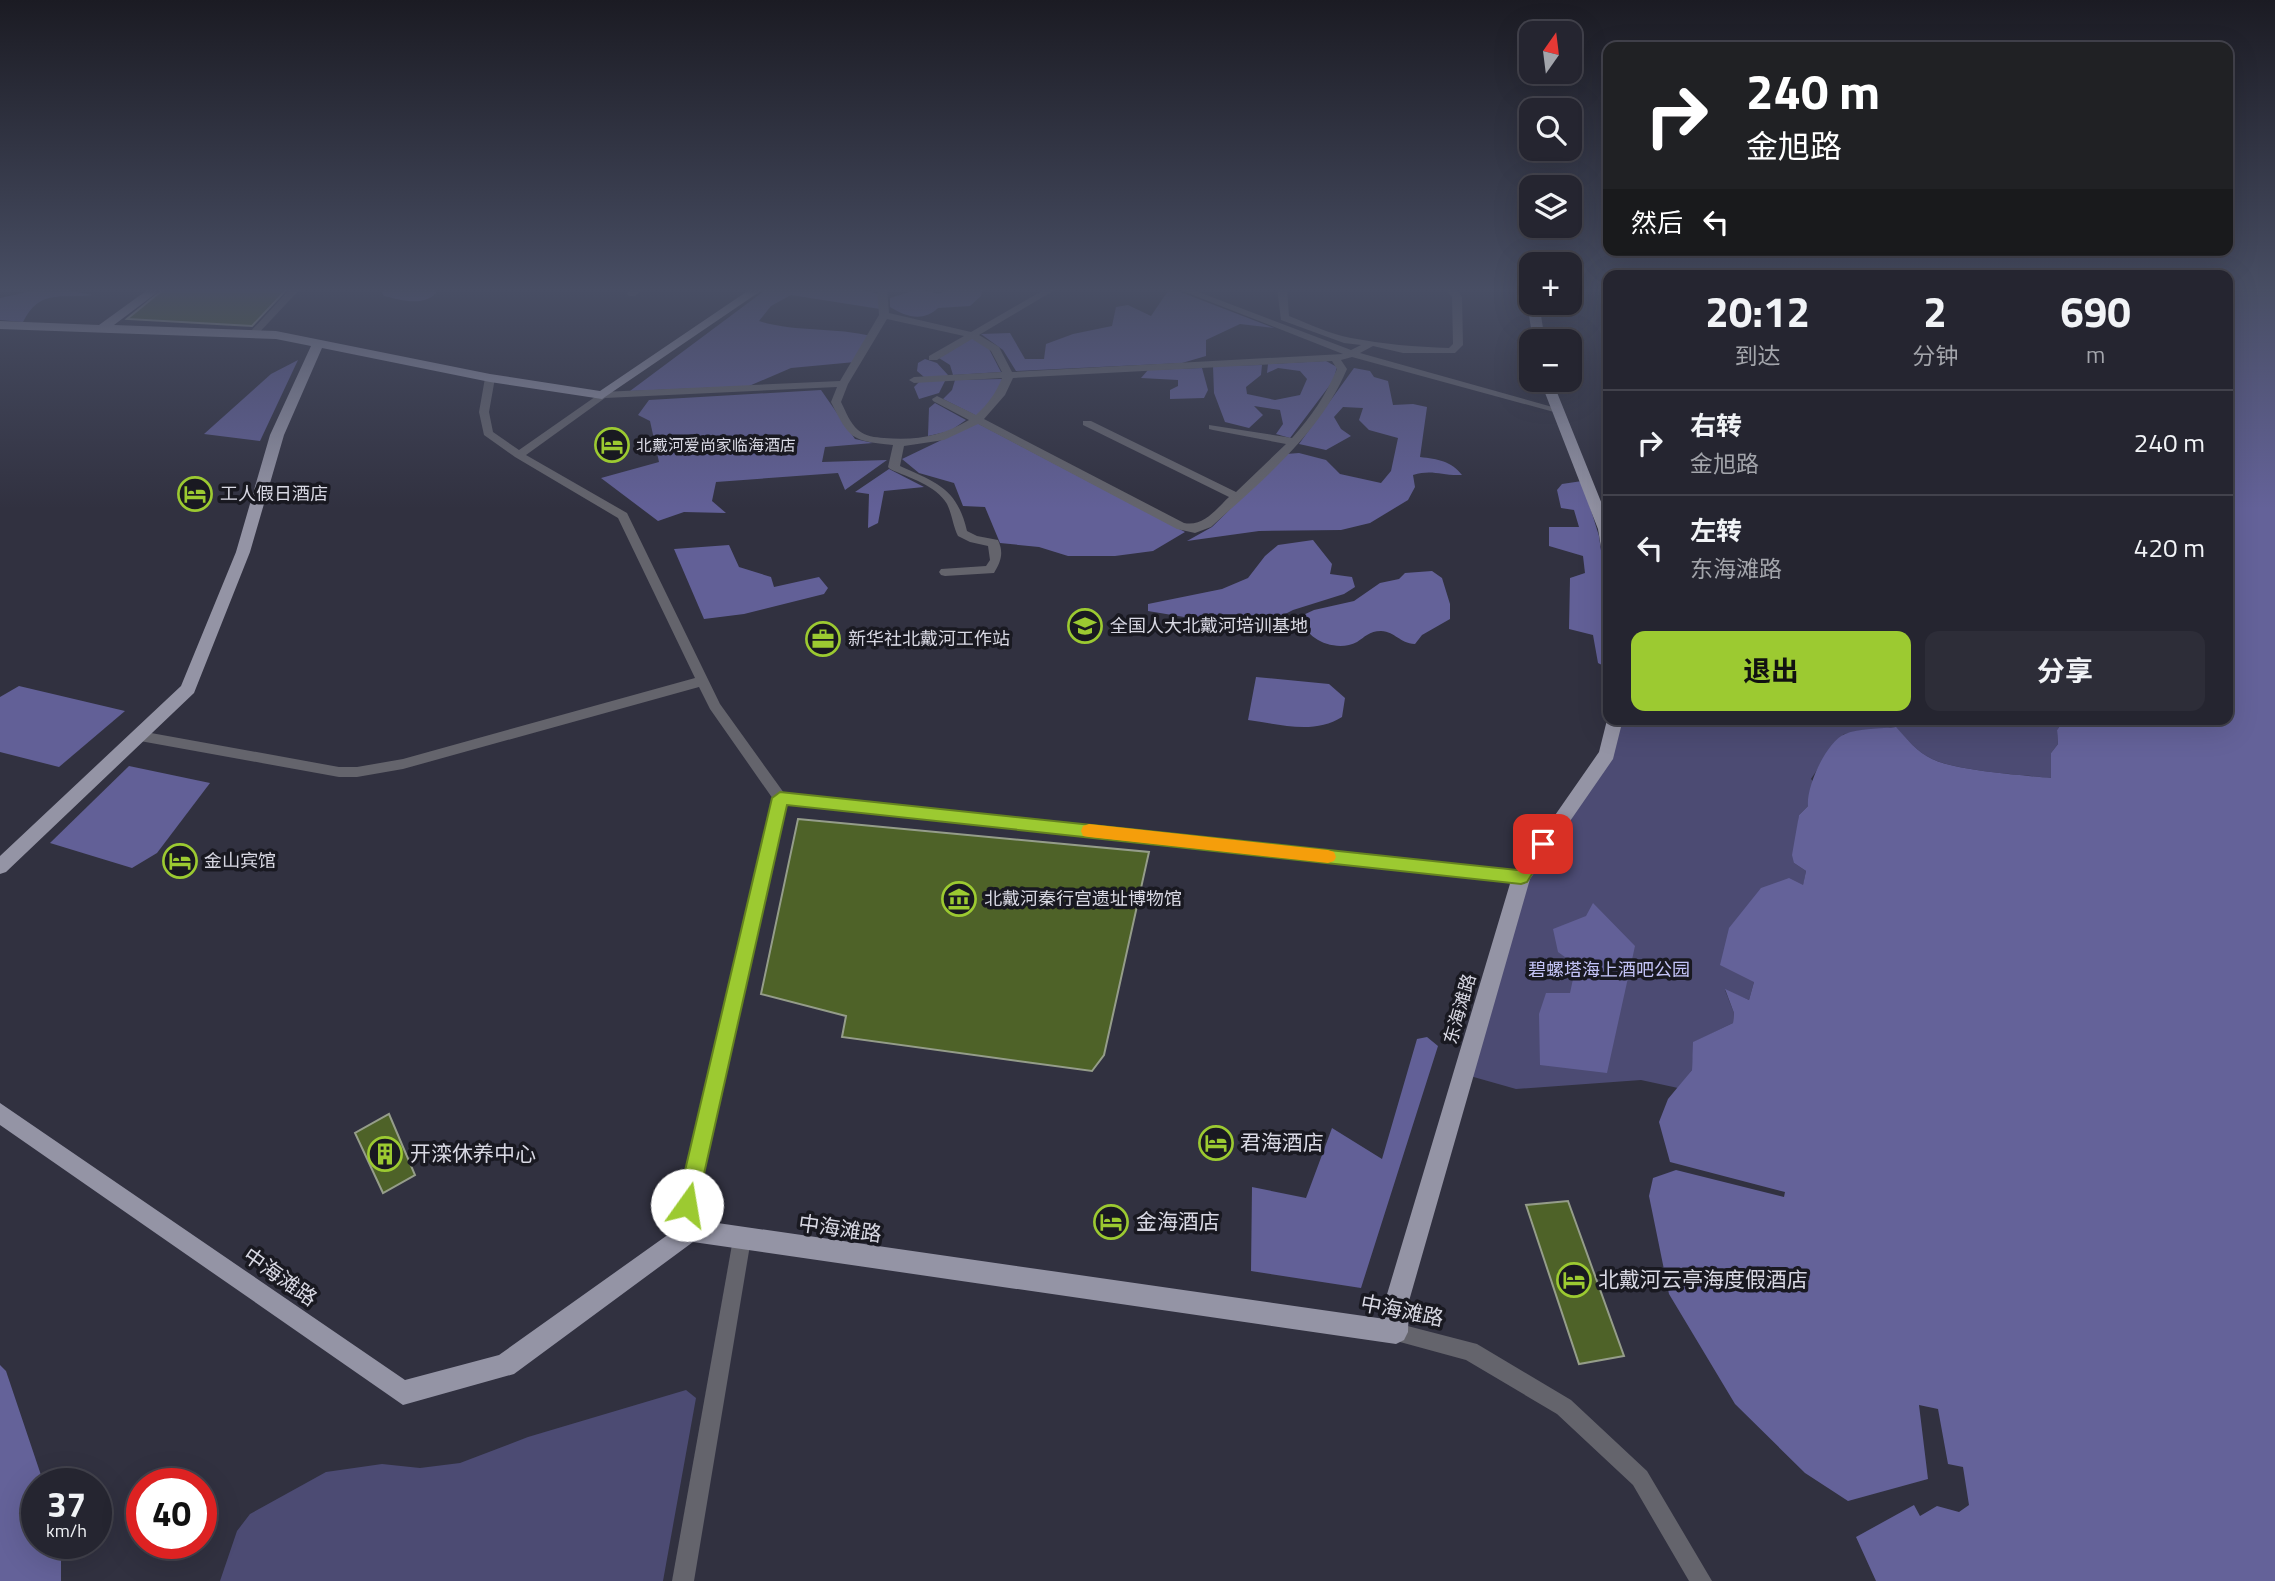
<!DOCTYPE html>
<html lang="zh">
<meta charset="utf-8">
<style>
body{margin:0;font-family:"Titillium Web","Noto Sans SC",sans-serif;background:#2d2d38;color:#f1f3f6;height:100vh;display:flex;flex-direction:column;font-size:26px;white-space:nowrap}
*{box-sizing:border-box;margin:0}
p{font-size:23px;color:#a3a5ab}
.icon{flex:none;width:38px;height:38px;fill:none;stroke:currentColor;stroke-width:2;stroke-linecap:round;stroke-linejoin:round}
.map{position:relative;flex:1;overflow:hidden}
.side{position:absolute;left:1603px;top:270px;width:630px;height:455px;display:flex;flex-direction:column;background:#252530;border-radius:14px;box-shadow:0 7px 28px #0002,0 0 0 2px #42424c}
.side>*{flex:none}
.guide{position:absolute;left:1603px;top:42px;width:630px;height:214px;border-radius:14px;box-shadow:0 7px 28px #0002,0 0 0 2px #42424c;background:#202124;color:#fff;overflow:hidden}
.needle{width:46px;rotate:14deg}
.buttons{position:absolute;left:1519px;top:21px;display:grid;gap:14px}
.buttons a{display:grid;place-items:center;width:63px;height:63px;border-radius:14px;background:#252530;box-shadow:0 7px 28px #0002,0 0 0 2px #42424c;font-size:35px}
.speed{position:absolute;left:21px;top:1468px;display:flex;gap:14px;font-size:35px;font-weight:700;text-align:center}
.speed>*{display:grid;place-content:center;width:91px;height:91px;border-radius:50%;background:#252530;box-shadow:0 7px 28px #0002,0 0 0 2px #42424c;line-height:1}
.speed small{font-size:18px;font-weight:400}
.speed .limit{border:10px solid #d22;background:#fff;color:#111}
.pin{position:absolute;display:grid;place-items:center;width:60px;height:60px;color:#fff;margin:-30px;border-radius:14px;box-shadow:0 4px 10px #0006}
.me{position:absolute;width:77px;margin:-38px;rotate:13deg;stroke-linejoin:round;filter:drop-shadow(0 0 5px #0008)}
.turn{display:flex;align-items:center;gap:24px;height:147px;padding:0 28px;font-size:32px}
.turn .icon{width:91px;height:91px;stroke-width:2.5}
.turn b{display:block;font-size:49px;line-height:60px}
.then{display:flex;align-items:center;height:66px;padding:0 28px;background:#0003;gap:14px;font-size:26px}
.eta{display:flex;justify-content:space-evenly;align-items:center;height:119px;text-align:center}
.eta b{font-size:42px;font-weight:700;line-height:49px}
.button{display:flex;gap:14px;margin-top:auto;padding:14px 28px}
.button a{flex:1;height:80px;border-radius:14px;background:#9cca31;color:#111;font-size:28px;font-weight:700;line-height:80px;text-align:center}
.button a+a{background:#2d2d38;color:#f1f3f6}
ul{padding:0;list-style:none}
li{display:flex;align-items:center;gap:21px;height:105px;padding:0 28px;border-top:2px solid #42424c}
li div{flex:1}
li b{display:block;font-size:26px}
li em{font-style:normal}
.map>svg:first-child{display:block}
.green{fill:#4c4b73}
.forest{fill:#626097}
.water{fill:#646299}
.building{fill:#4e6228;stroke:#959d8a;stroke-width:2}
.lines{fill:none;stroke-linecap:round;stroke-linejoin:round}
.minor{fill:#64646c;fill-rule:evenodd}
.major{fill:#9494a5;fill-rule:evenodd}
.route{fill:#9cca31;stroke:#658320;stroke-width:2}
.slow{fill:#f59e0b}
.labels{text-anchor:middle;stroke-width:7;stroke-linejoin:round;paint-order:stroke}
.far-poi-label{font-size:16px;fill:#d8d8e3;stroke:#191921;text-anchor:start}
.poi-label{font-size:18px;fill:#d8d8e3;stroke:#191921;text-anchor:start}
.park-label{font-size:18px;fill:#c4c4f7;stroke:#191921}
.street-label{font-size:18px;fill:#d8d8e3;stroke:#191921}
.near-poi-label{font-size:21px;fill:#d8d8e3;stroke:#191921;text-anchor:start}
.near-street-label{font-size:21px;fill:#d8d8e3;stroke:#191921}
</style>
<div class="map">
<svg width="2275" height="1581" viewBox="0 0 2275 1581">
<rect width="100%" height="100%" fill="#313140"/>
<g class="green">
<path d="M1613,719H2214V722L2114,725L2062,723L2057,730L2058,744L2051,753L2052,778C2022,775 1958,771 1932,759C1917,752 1907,739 1895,727L1844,734L1834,744L1811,779L1868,841L1808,806L1799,815L1794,863L1806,871L1803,886L1754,982L1749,1000L1725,990L1734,1013L1733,1023L1694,1042L1692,1070L1678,1088L1641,1080L1516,1089L1463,1074L1521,877L1607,754Z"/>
<polygon points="686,1390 696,1398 663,1581 220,1581 237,1531 250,1514 326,1472 382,1464 420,1468 460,1463 528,1437"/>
</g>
<g class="forest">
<path d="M46,288H71V291L93,295C61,299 40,288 23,322L0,320V298Z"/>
<path d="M768,288H853L879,294L880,309L791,295L771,306L759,321C795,332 835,327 872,336L855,362L791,368L749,386L630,391Z"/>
<path d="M951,288H983L981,296L970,306L938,308C923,322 906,317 890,307V298L919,289L939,294Z"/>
<polygon points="1170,288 1274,328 1240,324 1206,340 1206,356 1182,363 1016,371 1003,350 981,334 1010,333 1025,359 1044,359 1046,344 1073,334 1112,326 1116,307 1128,305 1151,316"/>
<polygon points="974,337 989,349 1001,372 953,375 950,365 939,358"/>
<polygon points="925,359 937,363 948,375 939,393 919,399 914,387 924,377 917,371 918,363"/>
<polygon points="298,360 260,441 204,434 271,374"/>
<polygon points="1326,361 1337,367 1333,381 1290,438 1276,434 1283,424 1280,410 1254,406 1263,415 1249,428 1225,422 1214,393 1213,366 1262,365 1261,375 1246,387 1247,394 1275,400 1300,395 1307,379 1300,371 1278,368 1267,373 1268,364"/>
<polygon points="1202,368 1208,390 1204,398 1170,399 1170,390 1178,386 1178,380 1141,378 1148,370"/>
<path d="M1354,368L1370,371L1374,377L1388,381L1393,405L1413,404L1427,407L1420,457C1438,459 1451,461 1462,475C1441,476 1433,469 1413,475L1415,487L1408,500L1370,523L1341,530L1259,531L1187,541L1212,527L1286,454L1299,453L1326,460L1340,474L1381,483L1391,471L1398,438L1369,430L1359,420L1363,408L1343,407L1334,417L1341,429L1351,436L1326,450L1299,444Z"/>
<polygon points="1002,379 999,391 977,416 943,399 952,390 955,380"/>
<polygon points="821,390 855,439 873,443 825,447 822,462 887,460 845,490 838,473 716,482 712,501 726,513 684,512 658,521 601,478 659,462 650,421 638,415 649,400"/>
<polygon points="935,403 966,420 950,431 928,436 929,408"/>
<polygon points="977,423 1185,532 1153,551 1115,556 1068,556 1039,547 1000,543 985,507 963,506 954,483 919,473 902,459"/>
<polygon points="889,469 924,487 884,491 878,523 868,528 869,494 855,492"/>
<polygon points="1582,481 1599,536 1608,602 1608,668 1598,663 1593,635 1569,629 1570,578 1585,573 1583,556 1549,546 1549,527 1579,527 1574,510 1561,508 1557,490 1562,484"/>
<polygon points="1313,540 1332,564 1330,574 1352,577 1355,587 1344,594 1293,610 1262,626 1220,623 1148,611 1148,604 1222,589 1248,578 1265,556 1278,545"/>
<polygon points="729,545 739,567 771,577 774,587 819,577 828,588 824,594 744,614 704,619 674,549"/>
<path d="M1256,677L1329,684L1345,698L1342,717C1314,735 1279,724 1248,720Z"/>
<polygon points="19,686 125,711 59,767 0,752 0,697"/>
<polygon points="129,766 210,783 157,853 132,868 50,843"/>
<polygon points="1593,903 1635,946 1607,1073 1540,1065 1539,1014 1546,993 1570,993 1576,965 1558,952 1553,929 1586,916"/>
<polygon points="1427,1037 1438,1046 1361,1288 1251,1271 1252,1187 1306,1198 1332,1128 1382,1159 1417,1039"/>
</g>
<g class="water">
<path d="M386,288H435L436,293C422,307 402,300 384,296L382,293Z"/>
<path d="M2228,288H2275V1581H1876L1856,1537L1914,1505L1920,1516L1937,1506L1959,1512L1969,1505L1963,1467L1948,1464L1938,1409L1919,1405L1928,1479L1848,1501L1805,1473L1735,1404L1669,1294L1649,1196L1653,1178L1676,1170L1784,1197L1785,1192L1670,1162L1659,1122L1668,1099L1692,1070L1693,1042L1733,1023L1734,1013L1725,989L1749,1000L1754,982L1720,965L1729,928L1761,888L1789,878L1803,885L1806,871L1794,863L1792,855L1799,815L1808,806C1806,787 1826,742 1845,734C1859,728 1881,729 1896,727C1907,739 1917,752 1932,759C1957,771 2022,775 2051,778V753L2058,744L2057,730L2062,723L2185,724L2228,719Z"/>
<path d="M1432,571L1442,578L1450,604V619L1422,635L1415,644C1399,643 1396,632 1381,631C1369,631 1365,637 1357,642C1344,649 1326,646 1315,638C1309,634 1306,628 1299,624L1301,616L1314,610L1354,601L1380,583L1399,579L1405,573Z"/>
<polygon points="0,1365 6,1371 44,1484 37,1484 37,1544 61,1544 61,1581 0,1581"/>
</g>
<g class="building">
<polygon points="165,288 288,288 252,326 127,319"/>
<polygon points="798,819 1149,852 1104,1055 1092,1071 842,1037 846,1016 761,994"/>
<polygon points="389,1114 415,1175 383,1193 355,1133"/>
<polygon points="1568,1201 1624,1356 1579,1364 1526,1205"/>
</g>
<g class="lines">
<g class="minor">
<polygon points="291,288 301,288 256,336 250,336 250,332"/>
<polygon points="633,288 643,288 635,296 629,296 627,294"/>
<path d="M877,288H887L889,313L971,332L1047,288H1058L979,335L999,347L1012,372L1343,354L1175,288H1188L1351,350L1361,345L1344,343L1281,320L1277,288H1287L1289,316C1309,324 1330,334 1351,338C1383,344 1415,347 1449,348L1453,344L1452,297L1445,288H1455L1462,297L1463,345L1455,353H1403L1373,346L1360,353L1563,410L1562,412H1554L1352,357L1341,360L1347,369C1319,435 1263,479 1211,527L1195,533L1177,529L978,424L944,440L904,446L900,466C937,483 957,488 967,531L977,536L998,540C1004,553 1001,561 994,573L945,576L941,575L939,572L941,569L986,566L990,560L988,546L970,542L958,536C953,526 952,514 947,504C936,485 909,478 890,469L888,467L893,445C852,441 849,439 831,402L837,387L605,398L526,455L627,513L720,704L784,793L1521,871L1526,873L1528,877L1526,881L1521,883L786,804L696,1205L699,1230L696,1236L690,1239L684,1236L678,1205L773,799L710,709L699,687L403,769L357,777H339L140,741L133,736L140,731L339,767H357L403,759L695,678L618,518L515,457L484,435L479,412L485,378L490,375L495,378L489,412L493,432L519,450L602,392L840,381L879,315ZM887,319L964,336L929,356V360H937L972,339L991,351L1002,372L914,377L909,380L914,383L1002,378C996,393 988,404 976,415L937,396L932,399L933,401L969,420C942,436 916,441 884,438C875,437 866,437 858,430C850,423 846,412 841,402L848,384ZM1332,361L1337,369C1326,395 1311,417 1292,438L1209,425V429L1213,430L1286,444L1236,492L1091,421H1083V425L1229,497C1216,509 1204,527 1184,523L984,419L1005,395L1013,378Z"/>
<polygon points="742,1230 748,1233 751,1239 694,1581 672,1581 733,1239 736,1233"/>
<polygon points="1396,1323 1477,1344 1571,1400 1647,1471 1712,1581 1689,1581 1633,1485 1557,1414 1466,1360 1389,1339 1387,1332 1389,1325"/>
</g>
<g class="major">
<polygon points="150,288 163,288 114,325 276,331 490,374 600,391 752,288 765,288 602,399 490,382 322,348 284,435 250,552 194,693 6,872 0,874 0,856 181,686 236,552 270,435 311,346 276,339 0,329 0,321 99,325"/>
<polygon points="1531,301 1542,303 1540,309 1545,341 1533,341 1528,309"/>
<polygon points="1540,380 1552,380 1608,519 1608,552 1601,547 1598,529"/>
<polygon points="1608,716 1608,719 1623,719 1613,759 1530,879 1409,1301 1408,1332 1404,1340 1396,1344 693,1242 514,1374 403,1405 0,1125 0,1103 405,1380 499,1355 690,1219 1385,1319 1385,1301 1512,877 1599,752"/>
</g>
</g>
<linearGradient id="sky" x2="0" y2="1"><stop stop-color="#1b1b23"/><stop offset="0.57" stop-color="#484e64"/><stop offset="1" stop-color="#484e64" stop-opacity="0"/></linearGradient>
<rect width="2275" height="509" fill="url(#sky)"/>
<polygon class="route" points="780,792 1517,870 1537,839 1549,839 1551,844 1527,882 1521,884 787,805 697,1205 694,1212 687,1215 680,1212 677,1205 772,798"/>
<polygon class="slow" points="1089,824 1328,850 1334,852 1336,857 1334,861 1328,863 1089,837 1083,836 1081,831 1083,826"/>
<defs>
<g id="hotel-ring" transform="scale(1.75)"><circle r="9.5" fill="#191921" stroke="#9cca31" stroke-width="1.5"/><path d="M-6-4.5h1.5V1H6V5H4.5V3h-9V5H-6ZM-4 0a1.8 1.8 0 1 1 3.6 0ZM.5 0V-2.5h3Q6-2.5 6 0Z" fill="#9cca31"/></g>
<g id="school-ring" transform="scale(1.75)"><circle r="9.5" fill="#191921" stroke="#9cca31" stroke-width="1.5"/><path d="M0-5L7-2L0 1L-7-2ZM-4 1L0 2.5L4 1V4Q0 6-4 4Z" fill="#9cca31"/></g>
<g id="office-ring" transform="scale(1.75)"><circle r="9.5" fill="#191921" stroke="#9cca31" stroke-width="1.5"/><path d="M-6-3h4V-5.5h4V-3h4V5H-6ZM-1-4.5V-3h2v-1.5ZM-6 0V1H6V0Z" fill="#9cca31"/></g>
<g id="museum-ring" transform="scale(1.75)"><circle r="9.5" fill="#191921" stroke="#9cca31" stroke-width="1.5"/><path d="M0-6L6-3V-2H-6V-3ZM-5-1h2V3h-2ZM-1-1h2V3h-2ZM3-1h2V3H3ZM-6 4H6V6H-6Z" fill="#9cca31"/></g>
<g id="building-ring" transform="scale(1.75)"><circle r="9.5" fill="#191921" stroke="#9cca31" stroke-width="1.5"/><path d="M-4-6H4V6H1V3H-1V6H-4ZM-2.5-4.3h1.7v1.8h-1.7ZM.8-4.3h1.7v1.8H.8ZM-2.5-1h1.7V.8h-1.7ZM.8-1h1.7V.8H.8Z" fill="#9cca31"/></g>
</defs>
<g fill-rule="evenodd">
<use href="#hotel-ring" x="612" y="445"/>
<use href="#hotel-ring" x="195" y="494"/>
<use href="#school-ring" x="1085" y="626"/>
<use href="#office-ring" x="823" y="639"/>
<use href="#hotel-ring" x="180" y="861"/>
<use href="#museum-ring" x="959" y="899"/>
<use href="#hotel-ring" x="1216" y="1143"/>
<use href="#building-ring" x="385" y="1154"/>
<use href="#hotel-ring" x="1111" y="1222"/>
<use href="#hotel-ring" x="1574" y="1280"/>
</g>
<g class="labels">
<g class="far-poi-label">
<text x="636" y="451">北戴河爱尚家临海酒店</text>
</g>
<g class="poi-label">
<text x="220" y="500">工人假日酒店</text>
<text x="1110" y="632">全国人大北戴河培训基地</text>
<text x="848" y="645">新华社北戴河工作站</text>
<text x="204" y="867">金山宾馆</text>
<text x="984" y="905">北戴河秦行宫遗址博物馆</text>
</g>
<g class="park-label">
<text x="1609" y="976">碧螺塔海上酒吧公园</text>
</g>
<g class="street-label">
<text transform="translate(1460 1009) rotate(-74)" y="6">东海滩路</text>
</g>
<g class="near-poi-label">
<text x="1240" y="1150">君海酒店</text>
<text x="410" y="1161">开滦休养中心</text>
<text x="1136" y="1229">金海酒店</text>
<text x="1598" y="1287">北戴河云亭海度假酒店</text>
</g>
<g class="near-street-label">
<text transform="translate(840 1229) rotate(8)" y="7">中海滩路</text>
<text transform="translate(280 1277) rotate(35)" y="7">中海滩路</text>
<text transform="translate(1402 1311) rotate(11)" y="7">中海滩路</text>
</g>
</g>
</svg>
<div class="buttons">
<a><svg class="needle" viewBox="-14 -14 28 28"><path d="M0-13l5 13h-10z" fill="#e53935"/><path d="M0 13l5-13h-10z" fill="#a3a5ab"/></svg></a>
<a><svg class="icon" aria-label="search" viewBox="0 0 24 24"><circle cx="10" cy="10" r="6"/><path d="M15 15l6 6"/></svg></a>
<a><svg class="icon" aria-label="layers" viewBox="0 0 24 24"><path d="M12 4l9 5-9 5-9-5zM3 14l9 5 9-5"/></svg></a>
<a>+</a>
<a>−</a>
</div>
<div class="speed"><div>37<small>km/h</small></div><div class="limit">40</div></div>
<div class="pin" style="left:1543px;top:844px;background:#d93025"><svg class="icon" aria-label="arrive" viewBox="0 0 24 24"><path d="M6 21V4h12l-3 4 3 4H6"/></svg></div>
<svg class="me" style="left:687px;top:1205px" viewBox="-20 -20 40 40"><circle r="19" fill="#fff"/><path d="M0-13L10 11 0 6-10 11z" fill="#9cca31"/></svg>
<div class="guide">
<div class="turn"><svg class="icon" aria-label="right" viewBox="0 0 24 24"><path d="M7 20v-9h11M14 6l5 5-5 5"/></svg><div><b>240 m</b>金旭路</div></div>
<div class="then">然后<svg class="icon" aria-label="left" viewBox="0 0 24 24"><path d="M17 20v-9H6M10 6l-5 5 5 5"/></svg></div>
</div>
<section class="side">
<div class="eta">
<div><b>20:12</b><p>到达</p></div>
<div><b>2</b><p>分钟</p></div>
<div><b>690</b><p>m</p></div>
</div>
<ul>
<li><svg class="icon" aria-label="right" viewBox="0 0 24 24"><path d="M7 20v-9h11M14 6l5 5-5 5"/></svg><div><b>右转</b><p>金旭路</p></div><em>240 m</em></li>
<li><svg class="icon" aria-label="left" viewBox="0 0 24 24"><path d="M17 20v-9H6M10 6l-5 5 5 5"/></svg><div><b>左转</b><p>东海滩路</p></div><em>420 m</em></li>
</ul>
<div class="button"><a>退出</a><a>分享</a></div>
</section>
</div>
